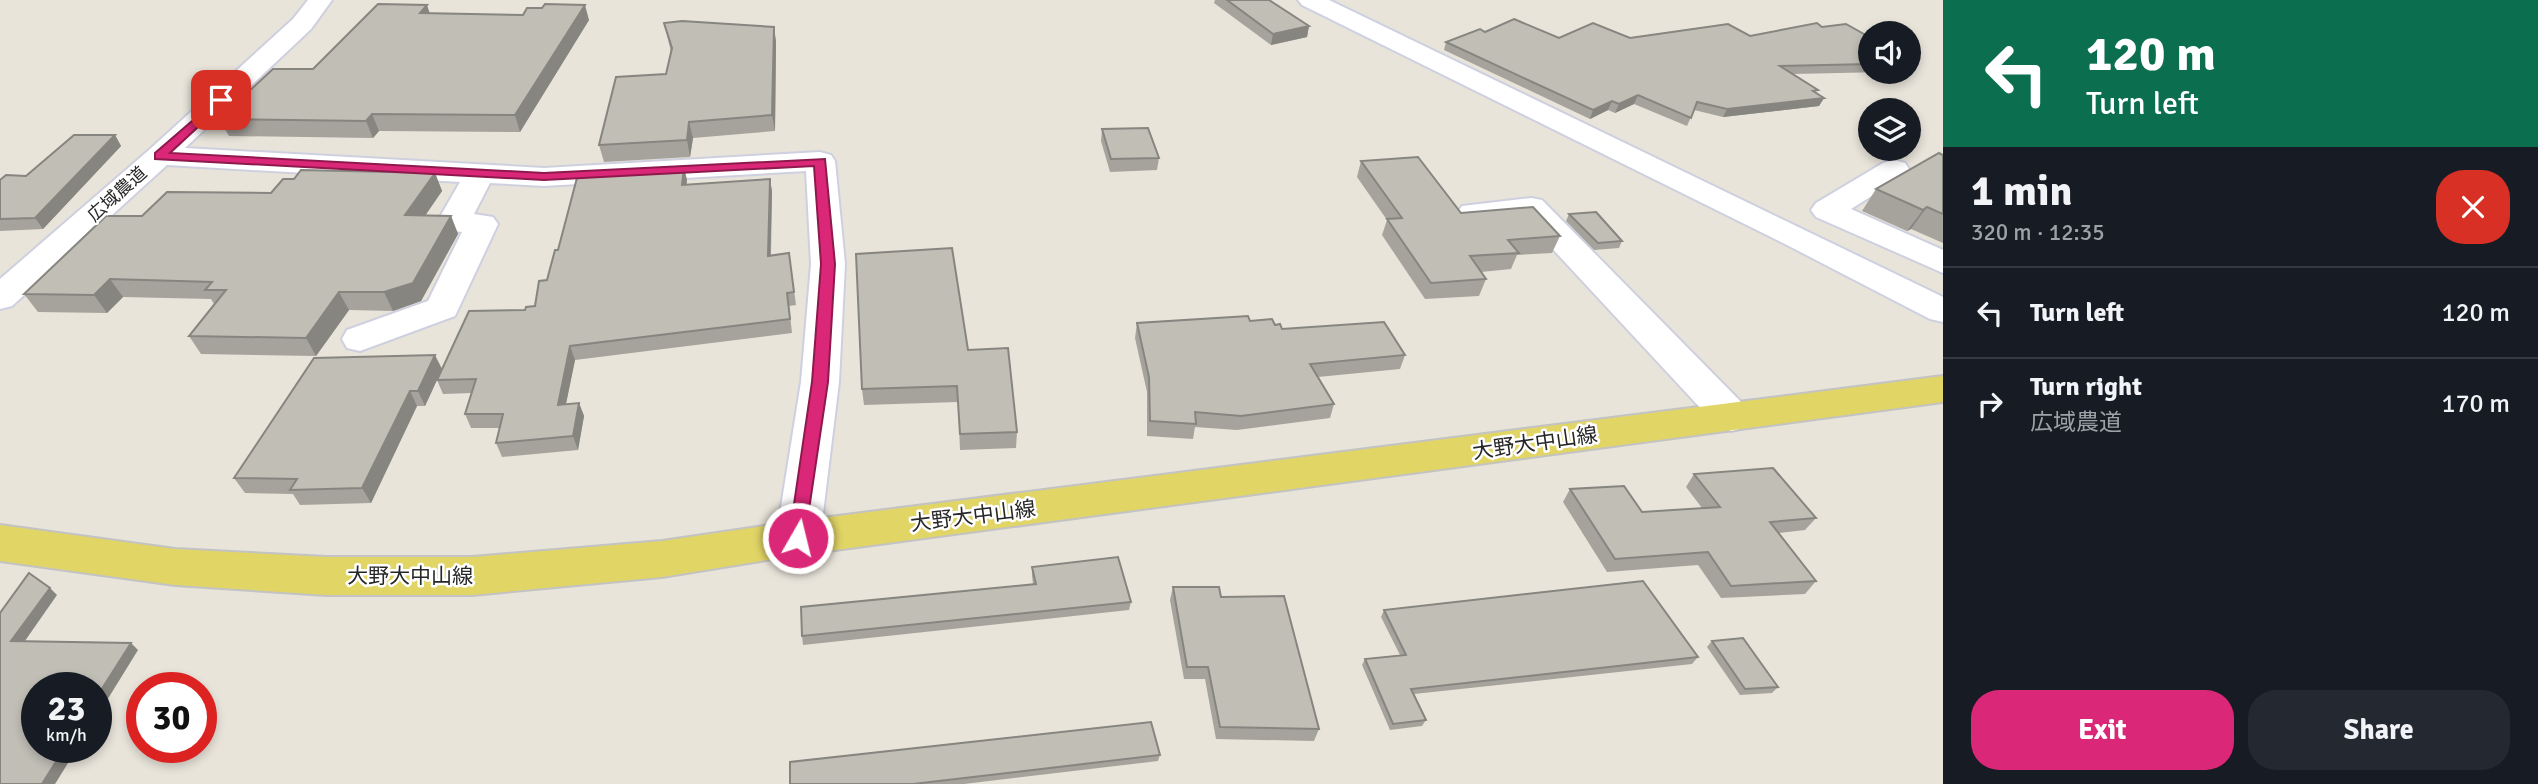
<!DOCTYPE html>
<meta charset="utf-8">
<style>
body{margin:0;font-family:Signika,"Noto Sans JP",sans-serif;background:#242831;color:#f1f3f6;height:100vh;display:flex;flex-direction:column;font-size:26px;white-space:nowrap}
*{box-sizing:border-box;margin:0}
p{font-size:23px;color:#9ea1a6}
.icon{flex:none;width:38px;height:38px;fill:none;stroke:currentColor;stroke-width:2;stroke-linecap:round;stroke-linejoin:round}
.map{position:relative;flex:1;overflow:hidden}
.sheet{display:flex;flex-direction:column;background:#171b24;width:595px}
.sheet>*{flex:none}
.guide{background:#0b6e4f;color:#fff;overflow:hidden}
.tools{position:absolute;left:1858px;top:21px;display:grid;gap:14px}
.tools a{display:grid;place-items:center;width:63px;height:63px;border-radius:50%;background:#171b24;box-shadow:0 4px 10px #0003;font-size:35px}
.speed{position:absolute;left:21px;top:672px;display:flex;gap:14px;font-size:35px;font-weight:700;text-align:center}
.speed>*{display:grid;place-content:center;width:91px;height:91px;border-radius:50%;background:#171b24;box-shadow:0 4px 10px #0003;line-height:1}
.speed small{font-size:18px;font-weight:400}
.speed .limit{border:10px solid #d22;background:#fff;color:#111}
.pin{position:absolute;display:grid;place-items:center;width:60px;height:60px;color:#fff;margin:-30px;border-radius:14px;box-shadow:0 4px 10px #0006}
.me{position:absolute;width:77px;margin:-38px;rotate:8deg;stroke-linejoin:round;filter:drop-shadow(0 0 5px #0008)}
.turn{display:flex;align-items:center;gap:24px;height:147px;padding:0 28px;font-size:32px}
.turn .icon{width:91px;height:91px;stroke-width:2.5}
.turn b{display:block;font-size:49px;line-height:60px}
.round{display:grid;place-items:center;flex:none;width:74px;height:74px;border-radius:28px;background:#242831}
.head{display:flex;align-items:center;justify-content:space-between;height:119px;padding:0 28px}
h1{font-size:42px;font-weight:700;line-height:52px}
.cta{display:flex;gap:14px;margin-top:auto;padding:14px 28px}
.cta a{flex:1;height:80px;border-radius:28px;background:#db2777;color:#fff;font-size:28px;font-weight:700;line-height:80px;text-align:center}
.cta a+a{background:#242831;color:#f1f3f6}
ul{padding:0;list-style:none}
li{display:flex;align-items:center;gap:21px;height:91px;padding:0 28px;border-top:2px solid #363941}
li div{flex:1}
li b{display:block;font-size:26px}
li em{font-style:normal}
main{display:flex;flex:1;min-height:0}
.map>svg:first-child{display:block}
.lines{fill:none;stroke-linecap:round;stroke-linejoin:round}
.minor-casing{stroke:#cfd0df;stroke-width:4}
.major-casing{stroke:#c3c3c3;stroke-width:4}
.minor{fill:#fff;fill-rule:evenodd}
.major{fill:#e1d566;fill-rule:evenodd}
.wall{fill:#a6a39d}
.shaded-wall{fill:#87857f}
.building{fill:#c1beb6;stroke:#87857f;stroke-width:2}
.route{fill:#db2777;stroke:#8e194d;stroke-width:2}
.labels{text-anchor:middle;stroke-width:5;stroke-linejoin:round;paint-order:stroke}
.far-street-label{font-size:18px;fill:#272727;stroke:#fff}
.street-label{font-size:21px;fill:#272727;stroke:#fff}
</style>
<main>
<div class="map">
<svg width="1943" height="784" viewBox="0 0 1943 784">
<rect width="100%" height="100%" fill="#e8e4da"/>
<g class="lines">
<g class="minor-casing">
<g id="minor">
<polygon points="308,0 332,0 311,29 185,148 544,168 820,152 831,155 835,161 845,264 839,382 820,538 814,550 798,555 782,550 776,538 801,382 811,264 806,171 544,186 490,183 474,214 493,217 498,224 455,316 360,351 347,348 342,339 347,330 428,301 462,232 442,229 437,222 460,182 167,165 12,306 0,309 0,279 149,150 293,19"/>
<polygon points="1298,0 1329,0 1943,297 1943,322 1930,319 1785,244 1302,5"/>
<polygon points="1894,160 1905,163 1909,169 1905,175 1851,209 1943,250 1943,273 1816,217 1811,210 1816,203 1883,163"/>
<polygon points="1531,198 1542,200 1746,407 1752,417 1746,427 1732,431 1718,427 1523,217 1473,223 1462,220 1457,213 1462,206"/>
</g>
</g>
<g class="major-casing">
<polygon id="major" points="1943,376 1943,402 798,555 662,577 472,595 327,595 175,585 0,561 0,525 175,549 327,557 472,557 662,541 798,521"/>
</g>
<use href="#minor" class="minor"/>
<use href="#major" class="major"/>
</g>
<g class="wall">
<polygon points="1215,0 1269,0 1309,26 1307,37 1271,45 1214,3"/>
<polygon points="430,13 589,20 520,132 379,131 373,138 229,136 219,119 313,69"/>
<polygon points="664,23 774,27 776,42 775,131 693,138 690,157 604,162 599,145 666,74 671,52"/>
<polygon points="1822,27 1871,38 1871,72 1885,72 1792,74 1824,98 1819,106 1723,117 1694,110 1687,126 1634,104 1615,113 1608,110 1590,119 1444,50 1446,42 1485,32 1559,38 1630,38 1750,36"/>
<polygon points="1909,60 1915,63 1910,71 1909,71"/>
<polygon points="1102,129 1159,158 1157,170 1110,172 1101,141"/>
<polygon points="115,135 121,146 43,229 0,231 0,180 26,176"/>
<polygon points="1943,155 1943,243 1911,229 1907,231 1862,211 1876,189"/>
<polygon points="1361,161 1461,213 1560,236 1552,253 1517,255 1511,269 1481,272 1486,279 1479,296 1425,299 1382,235 1387,220 1357,177"/>
<polygon points="435,173 442,191 425,216 451,216 458,234 421,301 393,311 349,310 316,356 201,354 189,336 214,304 211,299 123,297 107,313 38,312 24,294 142,216 271,193"/>
<polygon points="770,179 772,192 771,255 789,253 796,305 789,306 792,333 575,360 566,404 579,403 584,416 578,450 502,457 496,443 500,428 471,428 465,414 472,393 443,394 437,380 425,406 417,406 371,503 300,505 293,494 245,493 234,478 442,369 525,310 535,306 547,280 558,250 687,180 686,185"/>
<polygon points="1569,214 1622,241 1619,248 1594,250 1566,221"/>
<polygon points="1250,321 1275,325 1282,329 1405,355 1400,369 1318,377 1334,404 1330,418 1237,430 1195,427 1193,439 1147,436 1147,392 1135,338 1137,323"/>
<polygon points="968,350 1017,432 1016,448 960,450 958,402 864,405 862,389"/>
<polygon points="1694,474 1816,518 1805,530 1779,533 1816,581 1805,594 1721,598 1698,565 1607,572 1563,502 1570,489 1642,512 1702,508 1686,487"/>
<polygon points="1032,567 1131,602 1129,610 803,645 802,636 1033,584 1032,576"/>
<polygon points="1173,587 1221,597 1319,729 1314,741 1216,739 1205,679 1184,679 1170,600"/>
<polygon points="1384,610 1698,657 1692,664 1414,694 1426,720 1422,726 1390,730 1362,665 1365,659 1400,655 1381,617"/>
<polygon points="1712,641 1778,687 1772,693 1740,695 1707,647"/>
<polygon points="1160,755 1158,761 964,784 790,784"/>
</g>
<g class="shaded-wall">
<polygon points="427,5 432,20 420,13"/>
<polygon points="585,5 589,20 520,132 515,115"/>
<polygon points="1309,26 1307,37 1271,45 1273,34"/>
<polygon points="774,27 776,42 775,131 772,115"/>
<polygon points="1638,95 1634,104 1615,113 1619,104"/>
<polygon points="1824,98 1819,106 1723,117 1727,109"/>
<polygon points="1612,101 1608,110 1590,119 1593,110"/>
<polygon points="372,114 379,131 373,138 366,121"/>
<polygon points="689,122 693,138 690,157 687,140"/>
<polygon points="115,135 121,146 43,229 35,218"/>
<polygon points="684,167 687,180 685,198 682,185"/>
<polygon points="435,173 442,191 413,233 405,215"/>
<polygon points="770,179 772,192 770,269 768,256"/>
<polygon points="1927,207 1911,229 1907,231 1923,210"/>
<polygon points="451,216 458,234 421,301 393,311 384,292"/>
<polygon points="110,279 123,297 107,313 94,295"/>
<polygon points="339,292 349,310 316,356 306,338"/>
<polygon points="570,346 575,360 563,418 558,405"/>
<polygon points="435,355 442,369 425,406 418,391"/>
<polygon points="410,391 417,406 371,503 362,488"/>
<polygon points="579,403 584,416 578,450 573,436"/>
<polygon points="50,588 57,595 20,648 11,641"/>
<polygon points="131,643 138,650 96,718 96,698"/>
<polygon points="65,747 78,747 55,784 42,784"/>
</g>
<g class="building">
<polygon points="1227,0 1269,0 1309,26 1273,34"/>
<polygon points="378,4 427,5 420,13 523,15 527,8 542,8 545,4 585,5 515,115 372,114 366,121 219,119 273,69 313,69"/>
<polygon points="1514,19 1559,38 1593,23 1630,38 1728,24 1750,36 1817,23 1822,27 1846,24 1871,38 1871,64 1780,66 1818,90 1813,91 1824,98 1727,109 1697,102 1691,118 1638,95 1619,104 1612,101 1593,110 1446,42 1480,29 1485,32"/>
<polygon points="682,21 774,27 772,115 689,122 687,140 599,145 616,77 666,74 672,48 664,23"/>
<polygon points="1148,128 1159,158 1111,159 1102,129"/>
<polygon points="74,135 115,135 35,218 0,219 0,180 6,175 26,176"/>
<polygon points="1939,153 1943,155 1943,214 1927,207 1923,210 1876,189"/>
<polygon points="1418,157 1461,213 1533,207 1560,236 1508,240 1519,253 1470,256 1486,279 1431,283 1387,219 1402,218 1361,161"/>
<polygon points="684,167 682,185 770,179 768,256 789,253 794,292 787,293 790,319 570,346 558,405 579,403 573,436 496,443 503,414 465,414 476,379 437,380 469,311 525,310 526,307 535,306 539,281 547,280 555,250 558,250 578,174"/>
<polygon points="301,170 435,173 405,215 451,216 413,283 384,292 339,292 306,338 189,336 226,290 205,290 212,282 110,279 94,295 24,294 106,216 142,216 167,192 271,193 283,179 294,179"/>
<polygon points="1596,212 1622,241 1598,243 1569,214"/>
<polygon points="952,248 968,350 1008,348 1017,432 960,434 957,386 862,389 856,254"/>
<polygon points="1248,316 1250,321 1272,319 1275,325 1280,324 1282,329 1384,322 1405,355 1310,364 1334,404 1241,416 1195,412 1196,424 1150,421 1149,377 1137,323"/>
<polygon points="435,355 418,391 410,391 362,488 290,490 297,479 234,478 314,358"/>
<polygon points="1773,468 1816,518 1770,522 1816,581 1731,586 1708,552 1615,559 1570,489 1624,486 1642,512 1720,507 1694,474"/>
<polygon points="1118,557 1131,602 802,636 801,607 1036,584 1032,567"/>
<polygon points="29,573 50,588 11,641 131,643 96,698 96,688 37,688 37,747 65,747 42,784 0,784 0,613"/>
<polygon points="1643,581 1698,657 1411,689 1426,720 1393,724 1365,659 1406,655 1384,610"/>
<polygon points="1173,587 1219,587 1221,597 1284,596 1319,729 1220,727 1208,667 1187,667"/>
<polygon points="1743,638 1778,687 1745,689 1712,641"/>
<polygon points="1151,722 1160,755 913,784 790,784 790,762"/>
</g>
<polygon class="route" points="221,96 227,100 225,102 170,153 544,173 825,159 835,264 828,382 804,543 798,545 791,543 789,538 812,382 821,264 814,166 544,180 155,159 155,153"/>
<g class="labels">
<g class="far-street-label">
<text transform="translate(117 194) rotate(-42)" y="6">広域農道</text>
</g>
<g class="street-label">
<text transform="translate(1535 443) rotate(-8)" y="7">大野大中山線</text>
<text transform="translate(973 516) rotate(-7)" y="7">大野大中山線</text>
<text x="410" y="583">大野大中山線</text>
</g>
</g>
</svg>
<div class="tools">
<a><svg class="icon" aria-label="sound" viewBox="0 0 24 24"><path d="M4 9h4l5-4v14l-5-4H4zM17 9q2 3 0 6"/></svg></a>
<a><svg class="icon" aria-label="layers" viewBox="0 0 24 24"><path d="M12 4l9 5-9 5-9-5zM3 14l9 5 9-5"/></svg></a>
</div>
<div class="speed"><div>23<small>km/h</small></div><div class="limit">30</div></div>
<div class="pin" style="left:221px;top:100px;background:#d93025"><svg class="icon" aria-label="arrive" viewBox="0 0 24 24"><path d="M6 21V4h12l-3 4 3 4H6"/></svg></div>
<svg class="me" style="left:798px;top:538px" viewBox="-20 -20 40 40"><circle r="17" fill="#db2777" stroke="#fff" stroke-width="3"/><path d="M0-11L8 9 0 5-8 9z" fill="#fff"/></svg>
</div>
<section class="sheet">
<div class="guide">
<div class="turn"><svg class="icon" aria-label="left" viewBox="0 0 24 24"><path d="M17 20v-9H6M10 6l-5 5 5 5"/></svg><div><b>120 m</b>Turn left</div></div>
</div>
<div class="head"><div><h1>1 min</h1><p>320 m · 12:35</p></div><a class="round" style="background:#d93025;color:#fff"><svg class="icon" aria-label="close" viewBox="0 0 24 24"><path d="M6 6l12 12M18 6L6 18"/></svg></a></div>
<ul>
<li><svg class="icon" aria-label="left" viewBox="0 0 24 24"><path d="M17 20v-9H6M10 6l-5 5 5 5"/></svg><div><b>Turn left</b></div><em>120 m</em></li>
<li><svg class="icon" aria-label="right" viewBox="0 0 24 24"><path d="M7 20v-9h11M14 6l5 5-5 5"/></svg><div><b>Turn right</b><p>広域農道</p></div><em>170 m</em></li>
</ul>
<div class="cta"><a>Exit</a><a>Share</a></div>
</section>
</main>
